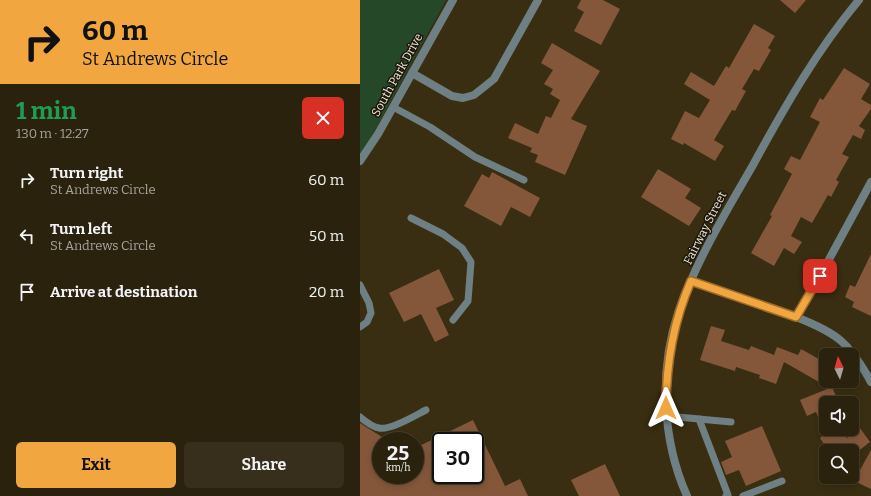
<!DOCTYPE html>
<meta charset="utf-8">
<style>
body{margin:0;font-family:Bitter,serif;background:#372f1b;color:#f1f3f6;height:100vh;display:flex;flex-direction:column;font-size:15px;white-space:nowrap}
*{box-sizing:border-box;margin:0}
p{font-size:13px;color:#a6a49d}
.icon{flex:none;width:22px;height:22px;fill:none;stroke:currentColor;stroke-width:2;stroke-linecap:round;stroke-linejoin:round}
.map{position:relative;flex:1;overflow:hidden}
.side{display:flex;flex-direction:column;background:#2b220d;width:360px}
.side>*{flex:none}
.top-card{background:#f1a640;color:#111;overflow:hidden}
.needle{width:26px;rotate:355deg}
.buttons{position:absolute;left:459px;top:348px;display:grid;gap:8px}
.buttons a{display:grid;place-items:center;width:40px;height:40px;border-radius:6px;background:#2b220d;box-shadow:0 2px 6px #0003,0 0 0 1px #473f2e;font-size:20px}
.speed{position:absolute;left:12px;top:432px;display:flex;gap:8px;font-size:20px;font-weight:700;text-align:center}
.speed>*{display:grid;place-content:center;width:52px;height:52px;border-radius:50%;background:#2b220d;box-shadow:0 2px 6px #0003,0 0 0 1px #473f2e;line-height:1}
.speed small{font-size:10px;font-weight:400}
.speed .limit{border:2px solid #111;border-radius:6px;background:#fff;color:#111}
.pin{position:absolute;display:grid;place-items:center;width:34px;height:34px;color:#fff;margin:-17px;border-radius:8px;box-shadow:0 2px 6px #0006}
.me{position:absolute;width:44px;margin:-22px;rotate:0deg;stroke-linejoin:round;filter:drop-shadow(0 0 3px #0008)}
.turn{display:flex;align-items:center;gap:14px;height:84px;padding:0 16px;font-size:18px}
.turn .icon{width:52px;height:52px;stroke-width:2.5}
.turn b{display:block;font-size:28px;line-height:34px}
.round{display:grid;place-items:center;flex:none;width:42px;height:42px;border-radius:6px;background:#372f1b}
.overview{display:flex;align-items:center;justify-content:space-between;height:68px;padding:0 16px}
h1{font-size:24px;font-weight:700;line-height:30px;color:#1e9e55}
.primary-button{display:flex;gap:8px;margin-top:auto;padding:8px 16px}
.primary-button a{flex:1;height:46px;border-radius:6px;background:#f1a640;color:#111;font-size:16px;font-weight:700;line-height:46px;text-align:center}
.primary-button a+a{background:#372f1b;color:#f1f3f6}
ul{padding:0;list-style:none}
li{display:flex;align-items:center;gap:12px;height:56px;padding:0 16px}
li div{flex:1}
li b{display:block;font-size:15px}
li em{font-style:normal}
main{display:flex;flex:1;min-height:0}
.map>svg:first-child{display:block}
.green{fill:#254828}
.building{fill:#84573a;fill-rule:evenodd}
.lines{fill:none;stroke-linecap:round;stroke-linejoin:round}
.lane{stroke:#6e8084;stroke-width:7}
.street{stroke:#6e8084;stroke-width:8}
.route-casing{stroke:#9d6c2a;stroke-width:10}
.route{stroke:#f1a640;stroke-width:7}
.labels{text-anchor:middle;stroke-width:3;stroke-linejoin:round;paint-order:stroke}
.street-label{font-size:12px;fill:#ede7d5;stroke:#1c170b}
</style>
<main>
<section class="side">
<div class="top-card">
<div class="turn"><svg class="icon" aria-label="right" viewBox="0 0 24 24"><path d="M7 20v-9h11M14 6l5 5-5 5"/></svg><div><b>60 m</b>St Andrews Circle</div></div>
</div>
<div class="overview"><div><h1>1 min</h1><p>130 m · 12:27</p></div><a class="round" style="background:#d93025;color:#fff"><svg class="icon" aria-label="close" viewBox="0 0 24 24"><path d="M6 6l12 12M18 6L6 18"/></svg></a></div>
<ul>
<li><svg class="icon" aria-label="right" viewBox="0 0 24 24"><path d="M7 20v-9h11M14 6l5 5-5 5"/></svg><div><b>Turn right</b><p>St Andrews Circle</p></div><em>60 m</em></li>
<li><svg class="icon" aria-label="left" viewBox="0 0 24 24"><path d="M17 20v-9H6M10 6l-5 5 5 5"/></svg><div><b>Turn left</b><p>St Andrews Circle</p></div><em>50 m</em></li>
<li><svg class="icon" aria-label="arrive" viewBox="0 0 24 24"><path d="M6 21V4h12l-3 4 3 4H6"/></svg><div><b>Arrive at destination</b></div><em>20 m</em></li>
</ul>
<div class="primary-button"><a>Exit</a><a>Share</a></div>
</section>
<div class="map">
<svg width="511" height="496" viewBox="0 0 511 496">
<rect width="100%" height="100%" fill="#392e11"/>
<polygon class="green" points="0,0 86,0 0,158"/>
<g class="building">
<polygon points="221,0 243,0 260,9 241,45 214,31 224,12 217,8"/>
<polygon points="420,0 446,0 435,13"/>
<polygon points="394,24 415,36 408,48 411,50 399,71 394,69 382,89 386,91 375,111 372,110 354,140 364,146 355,161 324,143 323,145 311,139 325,111 339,118 350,100 324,84 331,72 354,86 366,66 369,68"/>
<polygon points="192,43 240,71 211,119 227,126 205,175 175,162 178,155 170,152 172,148 148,138 155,123 178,134 186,116 191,118 200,100 190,94 193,89 184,84 193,70 181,63"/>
<polygon points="484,68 510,84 501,99 511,105 511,109 499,126 505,130 501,139 493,135 482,154 489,157 476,180 479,182 471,197 468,195 452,223 441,217 431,236 442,242 434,254 424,248 414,266 391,253 412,216 410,215 432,174 424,169 431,156 440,160 460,122 450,117 460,98 463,100"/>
<polygon points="298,169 331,189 325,198 341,208 329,226 281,197"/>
<polygon points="132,172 180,198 170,217 151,207 141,226 104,206 122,174 129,178"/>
<polygon points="511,254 511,316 492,307 494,302 485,297 490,285 495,287"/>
<polygon points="79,269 94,300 76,308 89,335 75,342 61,314 44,322 29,293"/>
<polygon points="351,326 365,330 361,341 389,350 391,346 414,355 417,347 438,355 441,349 466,363 466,370 459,382 424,362 416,384 399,378 400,375 376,367 375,371 340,360"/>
<polygon points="472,387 479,403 466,403 466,429 480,429 487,438 500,428 510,442 492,456 492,451 461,451 464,444 460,438 465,434 456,412 447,416 440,400"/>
<path d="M113,420L145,486L160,479L168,496H0V423L22,437L17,447L21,449V475H55V448ZM81,441H115V475H81Z"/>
<polygon points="402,426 421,471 386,486 379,470 366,475 361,462 372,457 365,441"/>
<polygon points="511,450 511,489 494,481"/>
<polygon points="245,464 260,496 219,496 211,480"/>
</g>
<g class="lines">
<g class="lane">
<polyline points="33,107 70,127 115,157 164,180"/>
<polyline points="51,218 83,234 102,248 111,262 108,301 93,320"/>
<polyline points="0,285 9,303 11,313 7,322 0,327"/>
<polyline points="307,416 371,422"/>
<path d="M0,417C5,421 12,427 19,428C30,431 56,415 66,410"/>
<polyline points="339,419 368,495 366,496"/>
<polyline points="383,496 422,481"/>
</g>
<g class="street">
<polyline points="52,73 92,96 103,98 114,95 134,79 178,0"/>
<polyline points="0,161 18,134 93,0"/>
<path d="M511,182L453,289L436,317C477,333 489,342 511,382"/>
<polyline points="331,281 436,317"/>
<path d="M327,496C302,440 299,371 318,313C336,261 366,212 393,165C424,108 457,50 499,0"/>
</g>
</g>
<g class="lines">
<g class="route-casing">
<path id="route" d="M306,408C306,363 313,322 331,281L436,317L460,276"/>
</g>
<use href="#route" class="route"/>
</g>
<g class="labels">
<g class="street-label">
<text transform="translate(37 75) rotate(-61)" y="4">South Park Drive</text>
<text transform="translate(345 228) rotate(-63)" y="4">Fairway Street</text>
</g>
</g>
</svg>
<div class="buttons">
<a><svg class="needle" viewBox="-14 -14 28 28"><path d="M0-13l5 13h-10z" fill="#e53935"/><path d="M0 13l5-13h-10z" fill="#a6a49d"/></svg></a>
<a><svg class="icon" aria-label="sound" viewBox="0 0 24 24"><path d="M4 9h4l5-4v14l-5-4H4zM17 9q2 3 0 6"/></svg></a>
<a><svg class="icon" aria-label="search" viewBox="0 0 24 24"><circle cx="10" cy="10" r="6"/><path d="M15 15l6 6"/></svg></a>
</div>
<div class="speed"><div>25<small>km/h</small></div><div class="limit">30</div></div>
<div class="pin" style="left:460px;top:276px;background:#d93025"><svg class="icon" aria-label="arrive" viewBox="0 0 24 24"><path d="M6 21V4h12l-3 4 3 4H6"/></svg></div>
<svg class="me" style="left:306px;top:408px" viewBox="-20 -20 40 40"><path d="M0-17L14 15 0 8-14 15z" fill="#f1a640" stroke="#fff" stroke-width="4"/></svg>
</div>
</main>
